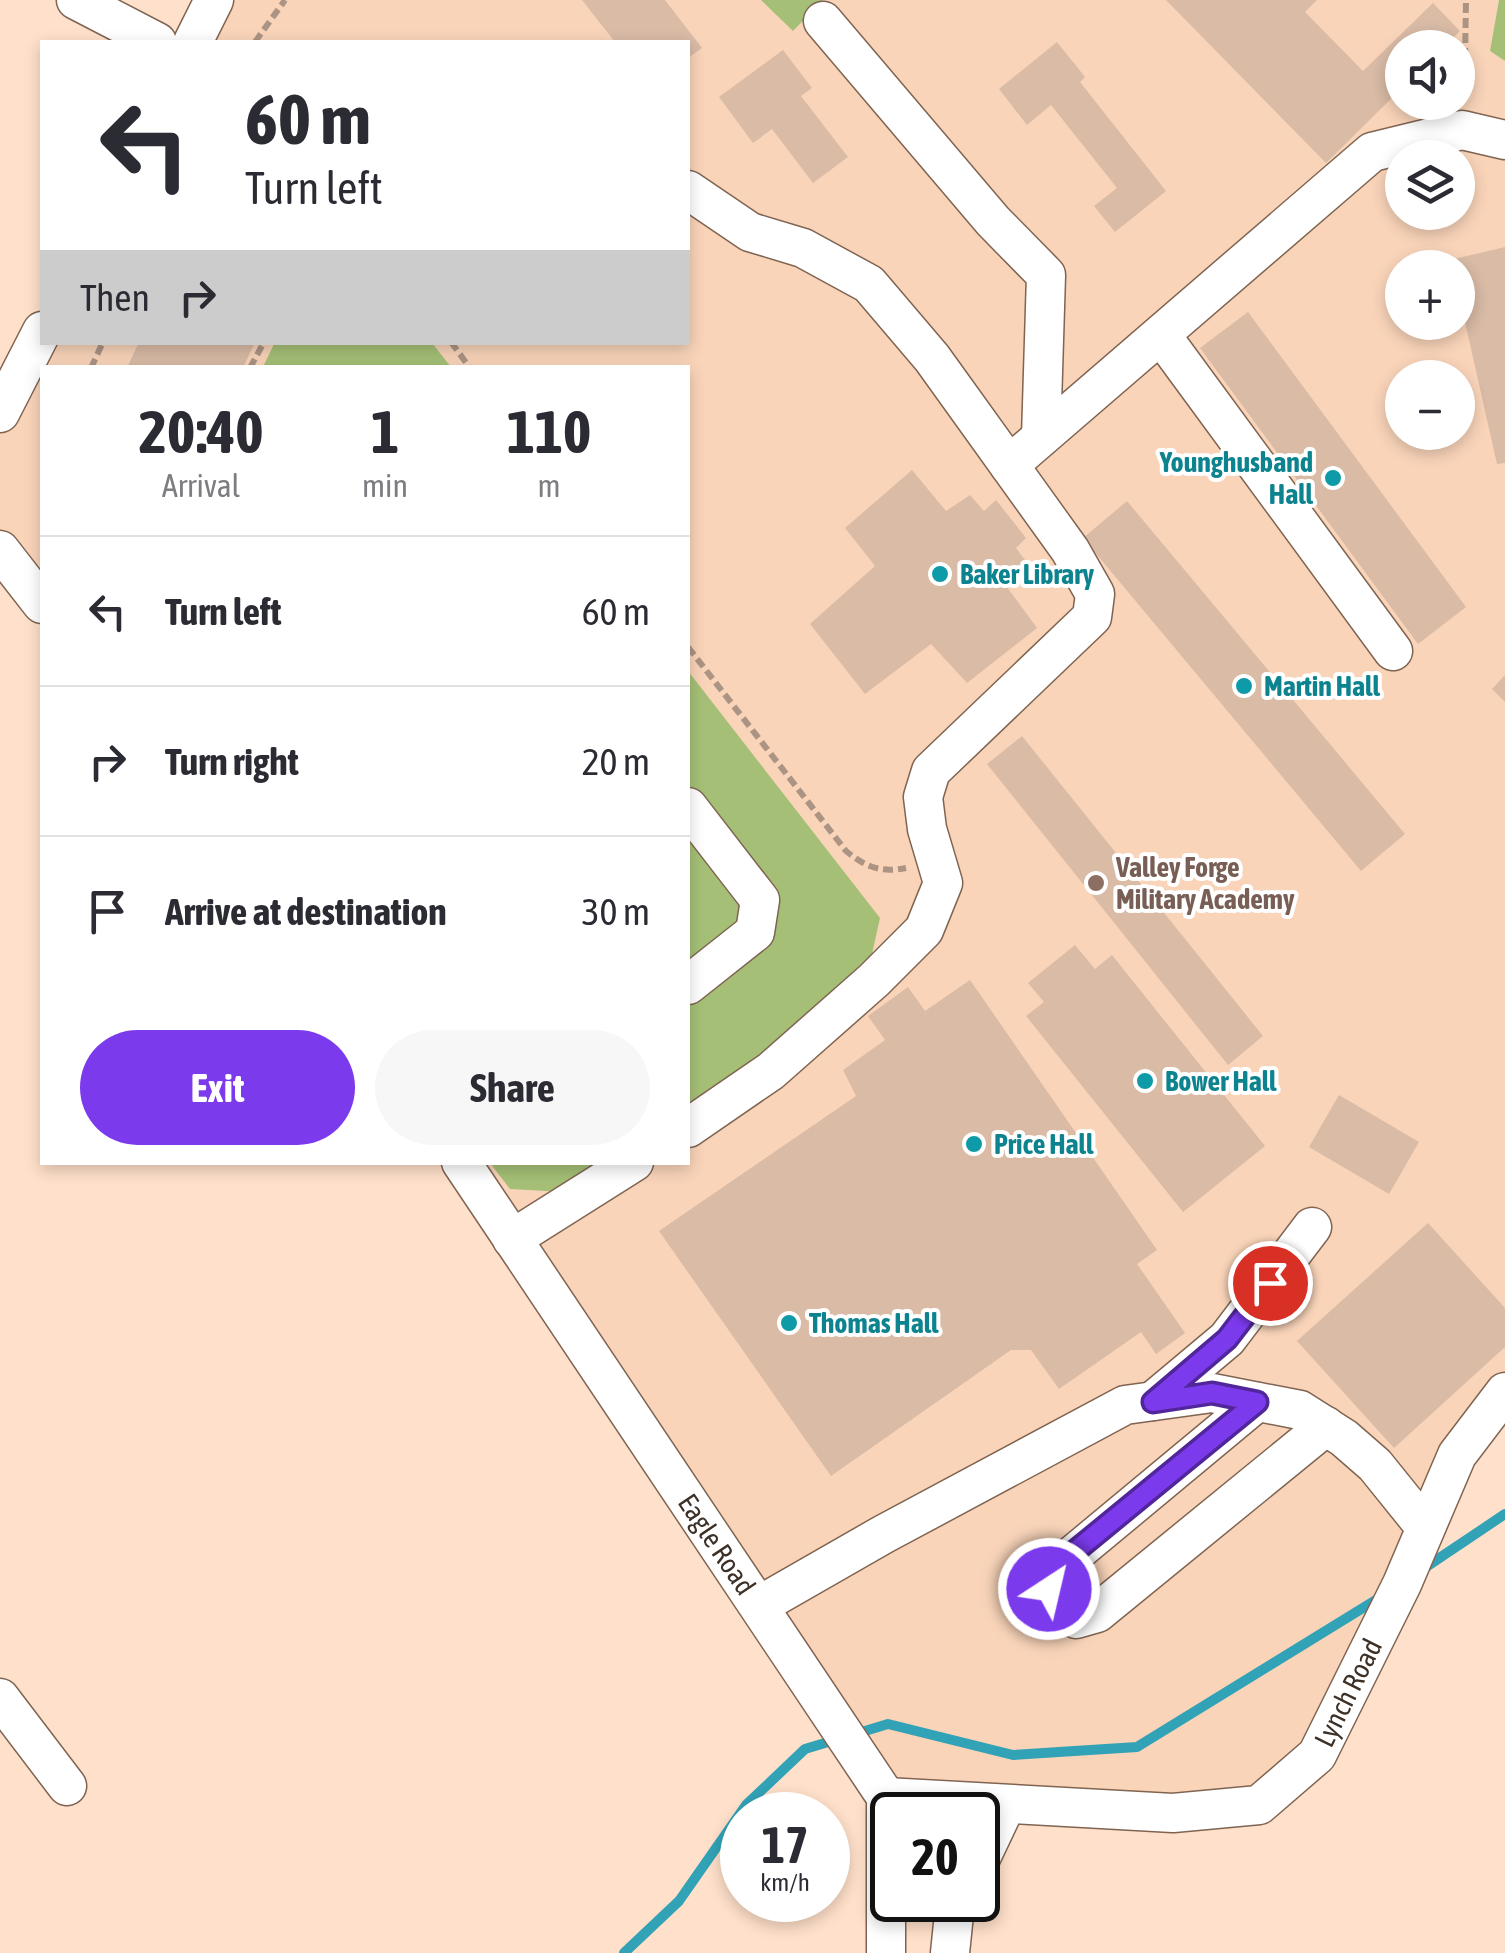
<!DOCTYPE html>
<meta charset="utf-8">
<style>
body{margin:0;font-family:"Asap Condensed",sans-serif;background:#f7f7f7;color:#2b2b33;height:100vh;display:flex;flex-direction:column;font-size:38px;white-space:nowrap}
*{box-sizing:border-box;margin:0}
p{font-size:32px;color:#7c7c81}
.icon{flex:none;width:55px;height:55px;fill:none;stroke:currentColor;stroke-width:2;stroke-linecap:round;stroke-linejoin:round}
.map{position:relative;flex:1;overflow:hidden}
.side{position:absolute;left:40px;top:365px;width:650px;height:800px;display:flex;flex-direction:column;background:#fff;border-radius:0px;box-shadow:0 5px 15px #0003}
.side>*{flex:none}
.guide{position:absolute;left:40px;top:40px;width:650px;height:305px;border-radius:0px;box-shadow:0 5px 15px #0003;background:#fff;color:#2b2b33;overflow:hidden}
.controls{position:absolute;left:1385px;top:30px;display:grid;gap:20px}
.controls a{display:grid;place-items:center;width:90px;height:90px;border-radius:50%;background:#fff;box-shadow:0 5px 15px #0003;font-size:50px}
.speed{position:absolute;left:720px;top:1792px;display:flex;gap:20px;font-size:50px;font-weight:700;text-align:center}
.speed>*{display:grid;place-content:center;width:130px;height:130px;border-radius:50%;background:#fff;box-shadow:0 5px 15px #0003;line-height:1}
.speed small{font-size:25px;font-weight:400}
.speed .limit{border:5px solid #111;border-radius:15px;background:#fff;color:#111}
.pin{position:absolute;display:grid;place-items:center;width:85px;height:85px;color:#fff;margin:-42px;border:5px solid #fff;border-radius:50%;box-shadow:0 2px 10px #0007}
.me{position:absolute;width:110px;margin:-55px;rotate:35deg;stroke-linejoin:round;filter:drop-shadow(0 0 8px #0008)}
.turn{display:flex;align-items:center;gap:35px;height:210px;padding:0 40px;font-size:45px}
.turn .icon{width:130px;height:130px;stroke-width:2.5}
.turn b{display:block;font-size:70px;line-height:85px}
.then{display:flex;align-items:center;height:95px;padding:0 40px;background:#0003;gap:20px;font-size:38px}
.eta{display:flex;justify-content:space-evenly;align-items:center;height:170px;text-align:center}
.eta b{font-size:60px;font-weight:700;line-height:70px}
.primary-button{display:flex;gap:20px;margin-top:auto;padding:20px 40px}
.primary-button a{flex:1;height:115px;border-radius:60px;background:#7c3aed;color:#fff;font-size:40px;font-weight:700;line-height:115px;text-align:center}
.primary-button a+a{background:#f7f7f7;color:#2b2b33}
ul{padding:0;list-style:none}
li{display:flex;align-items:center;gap:30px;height:150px;padding:0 40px;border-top:2px solid #e1e1e2}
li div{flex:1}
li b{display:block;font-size:38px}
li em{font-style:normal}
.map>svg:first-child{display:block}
.built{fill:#f9d4b9;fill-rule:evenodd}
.green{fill:#a5c076}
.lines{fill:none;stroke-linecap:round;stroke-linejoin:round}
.stream{stroke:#32a2b6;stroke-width:10}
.building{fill:#d9bba6}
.minor-casing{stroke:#7f6451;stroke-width:41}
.path{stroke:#ab9484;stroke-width:6;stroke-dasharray:10 5;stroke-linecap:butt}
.minor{stroke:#fff;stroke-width:38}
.route-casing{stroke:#51269a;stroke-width:25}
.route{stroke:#7c3aed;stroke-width:18}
.culture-dot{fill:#0f9aa8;stroke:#fff;stroke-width:4}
.education-dot{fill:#8d6e63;stroke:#fff;stroke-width:4}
.labels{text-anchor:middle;stroke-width:8;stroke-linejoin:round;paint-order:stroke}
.culture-label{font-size:28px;font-weight:bold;fill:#0d838f;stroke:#fff;text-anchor:start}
.education-label{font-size:28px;font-weight:bold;fill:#785e54;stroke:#fff;text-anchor:start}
.street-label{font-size:28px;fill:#3c3027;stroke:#fff}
</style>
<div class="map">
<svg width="1505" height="1953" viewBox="0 0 1505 1953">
<rect width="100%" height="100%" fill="#ffe0ca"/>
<path class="built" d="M214,0H1499L1490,51L1505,61V1392L1317,1755L1259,1805L886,1797L461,1163L688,1162V368H42V604L0,550V413L42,342H688V42H193ZM1402,48H1458V102H1402ZM1402,158H1458V212H1402ZM1402,268H1458V322H1402ZM1402,378H1458V432H1402Z"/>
<g class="green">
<polygon points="761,0 823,0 793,31"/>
<polygon points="1499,0 1505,0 1505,61 1490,51"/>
<polygon points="275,342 432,343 451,367 263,367"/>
<polygon points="688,671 880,918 872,954 768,1051 688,1107"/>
<polygon points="490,1163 606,1163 563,1192 510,1189"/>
</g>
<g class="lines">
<g class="stream">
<polyline points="1423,1569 1505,1514"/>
<polyline points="855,1734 888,1724 1013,1755 1137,1747 1384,1595"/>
<polyline points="624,1953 679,1901 746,1805 805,1749 838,1739"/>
</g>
</g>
<g class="building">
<polygon points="582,0 665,0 702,48 688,58 688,42 615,42"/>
<polygon points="1166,0 1317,0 1305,12 1363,71 1433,3 1460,31 1443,48 1402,48 1402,88 1326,163"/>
<polygon points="1057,42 1085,77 1080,82 1166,191 1115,232 1094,206 1117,188 1051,105 1027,125 999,89"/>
<polygon points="783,50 812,88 801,96 848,157 813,183 772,129 753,143 719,97"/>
<polygon points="1505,247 1505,463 1497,464 1458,291 1458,268 1452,268 1450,260"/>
<polygon points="1248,312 1466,607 1418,644 1200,348"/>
<polygon points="139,342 255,342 243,368 127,368"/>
<polygon points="912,470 946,511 970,495 984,511 996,500 1026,538 1016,548 1028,564 1004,583 1037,628 967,683 931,644 865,694 810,624 875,566 845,528"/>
<polygon points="1127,501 1405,834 1361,871 1083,538"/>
<polygon points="1505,675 1505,702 1492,689"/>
<polygon points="1022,736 1263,1036 1228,1065 987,764"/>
<polygon points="1075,945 1095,969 1112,955 1265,1146 1183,1212 1026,1016 1044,1002 1028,983"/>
<polygon points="970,980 1157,1250 1137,1264 1185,1333 1156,1354 1141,1332 1059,1389 1031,1350 1011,1350 831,1476 659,1231 856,1096 843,1070 885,1040 868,1016 908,987 925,1011"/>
<polygon points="1339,1095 1419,1142 1389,1194 1309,1147"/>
<polygon points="1428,1223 1505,1308 1505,1347 1394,1448 1297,1341"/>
</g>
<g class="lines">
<g class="minor-casing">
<g id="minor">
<polyline points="76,0 157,42"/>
<polyline points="823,21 993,221 1046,275 1041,437"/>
<polyline points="193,42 214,0"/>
<polyline points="688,190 750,232 803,248 869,284 932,358 1070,550 1095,594 1092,617 931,771 923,797 927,829 943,883 924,930 874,980 771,1071 688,1128"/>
<polyline points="1161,335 1393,651"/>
<polyline points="0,413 42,331"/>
<polyline points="1009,465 1372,152 1462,130 1505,140"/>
<polyline points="0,550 42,604"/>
<polyline points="688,807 760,900 755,932 688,985"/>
<path id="s1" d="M461,1162L886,1797V1953"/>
<polyline points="512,1239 634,1162"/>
<polyline points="1153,1401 1227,1339 1312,1227"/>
<polyline points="1257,1402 1050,1574 1049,1589 1076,1619 1097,1613 1326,1426"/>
<polyline points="760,1605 884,1534 1125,1405 1212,1393 1300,1410 1344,1438 1375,1465 1425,1527"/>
<polyline points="0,1698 67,1786"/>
<path id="s2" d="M886,1797L1173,1813L1259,1805L1317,1755L1402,1584L1457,1455L1505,1392"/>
<polyline points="978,1864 1006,1805"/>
<polyline points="950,1953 954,1914 961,1900"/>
</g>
</g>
<g class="path">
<polyline points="255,42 285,0"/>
<polyline points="1465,58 1466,0"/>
<polyline points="451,342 470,368"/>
<polyline points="91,368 103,342"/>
<polyline points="250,368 264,342"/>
<path d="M688,647L846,851C866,867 880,873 906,868"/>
</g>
<use href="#minor" class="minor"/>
</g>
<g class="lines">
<g class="route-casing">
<polyline id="route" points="1049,1589 1050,1574 1068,1557 1257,1402 1212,1393 1153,1402 1227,1339 1270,1283"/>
</g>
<use href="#route" class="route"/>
</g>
<g class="culture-dot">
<circle cx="1333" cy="478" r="10"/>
<circle cx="940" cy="574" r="10"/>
<circle cx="1244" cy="686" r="10"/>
<circle cx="1145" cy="1081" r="10"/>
<circle cx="974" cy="1144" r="10"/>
<circle cx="789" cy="1323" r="10"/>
</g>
<circle class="education-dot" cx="1096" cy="883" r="10"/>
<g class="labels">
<g class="culture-label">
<text x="1313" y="472" text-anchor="end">Younghusband<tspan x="1313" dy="32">Hall</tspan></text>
<text x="960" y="584">Baker Library</text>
<text x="1264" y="696">Martin Hall</text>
<text x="1165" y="1091">Bower Hall</text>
<text x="994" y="1154">Price Hall</text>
<text x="809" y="1333">Thomas Hall</text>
</g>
<g class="education-label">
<text x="1116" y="877">Valley Forge<tspan x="1116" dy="32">Military Academy</tspan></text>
</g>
<g class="street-label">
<text dy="10" stroke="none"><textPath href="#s1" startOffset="460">Eagle Road</textPath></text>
<text dy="10" stroke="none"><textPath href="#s2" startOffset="520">Lynch Road</textPath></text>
</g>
</g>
</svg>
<div class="controls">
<a><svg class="icon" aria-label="sound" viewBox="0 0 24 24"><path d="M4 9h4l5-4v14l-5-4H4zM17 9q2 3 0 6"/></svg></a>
<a><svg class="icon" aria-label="layers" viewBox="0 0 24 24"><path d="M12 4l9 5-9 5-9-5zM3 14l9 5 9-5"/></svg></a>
<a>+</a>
<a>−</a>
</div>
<div class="speed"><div>17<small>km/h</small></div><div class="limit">20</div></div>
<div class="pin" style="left:1270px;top:1283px;background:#d93025"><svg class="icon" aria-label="arrive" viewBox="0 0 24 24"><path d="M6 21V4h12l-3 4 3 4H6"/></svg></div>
<svg class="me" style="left:1049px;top:1589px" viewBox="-20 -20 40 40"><circle r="17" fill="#7c3aed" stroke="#fff" stroke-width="3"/><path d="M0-11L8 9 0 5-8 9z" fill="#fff"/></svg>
<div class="guide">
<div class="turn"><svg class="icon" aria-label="left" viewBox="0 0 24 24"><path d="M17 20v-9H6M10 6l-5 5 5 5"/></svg><div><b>60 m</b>Turn left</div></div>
<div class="then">Then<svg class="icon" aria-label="right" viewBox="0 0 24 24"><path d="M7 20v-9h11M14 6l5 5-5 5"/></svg></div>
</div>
<section class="side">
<div class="eta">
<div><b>20:40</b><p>Arrival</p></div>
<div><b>1</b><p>min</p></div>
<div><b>110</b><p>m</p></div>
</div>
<ul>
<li><svg class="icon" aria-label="left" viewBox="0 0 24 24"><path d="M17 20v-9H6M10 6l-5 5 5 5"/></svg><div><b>Turn left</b></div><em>60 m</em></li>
<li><svg class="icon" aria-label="right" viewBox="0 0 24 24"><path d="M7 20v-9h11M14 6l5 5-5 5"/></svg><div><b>Turn right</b></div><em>20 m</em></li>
<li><svg class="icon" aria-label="arrive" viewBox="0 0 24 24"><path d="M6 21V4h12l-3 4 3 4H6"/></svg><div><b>Arrive at destination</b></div><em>30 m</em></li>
</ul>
<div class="primary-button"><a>Exit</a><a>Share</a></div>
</section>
</div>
